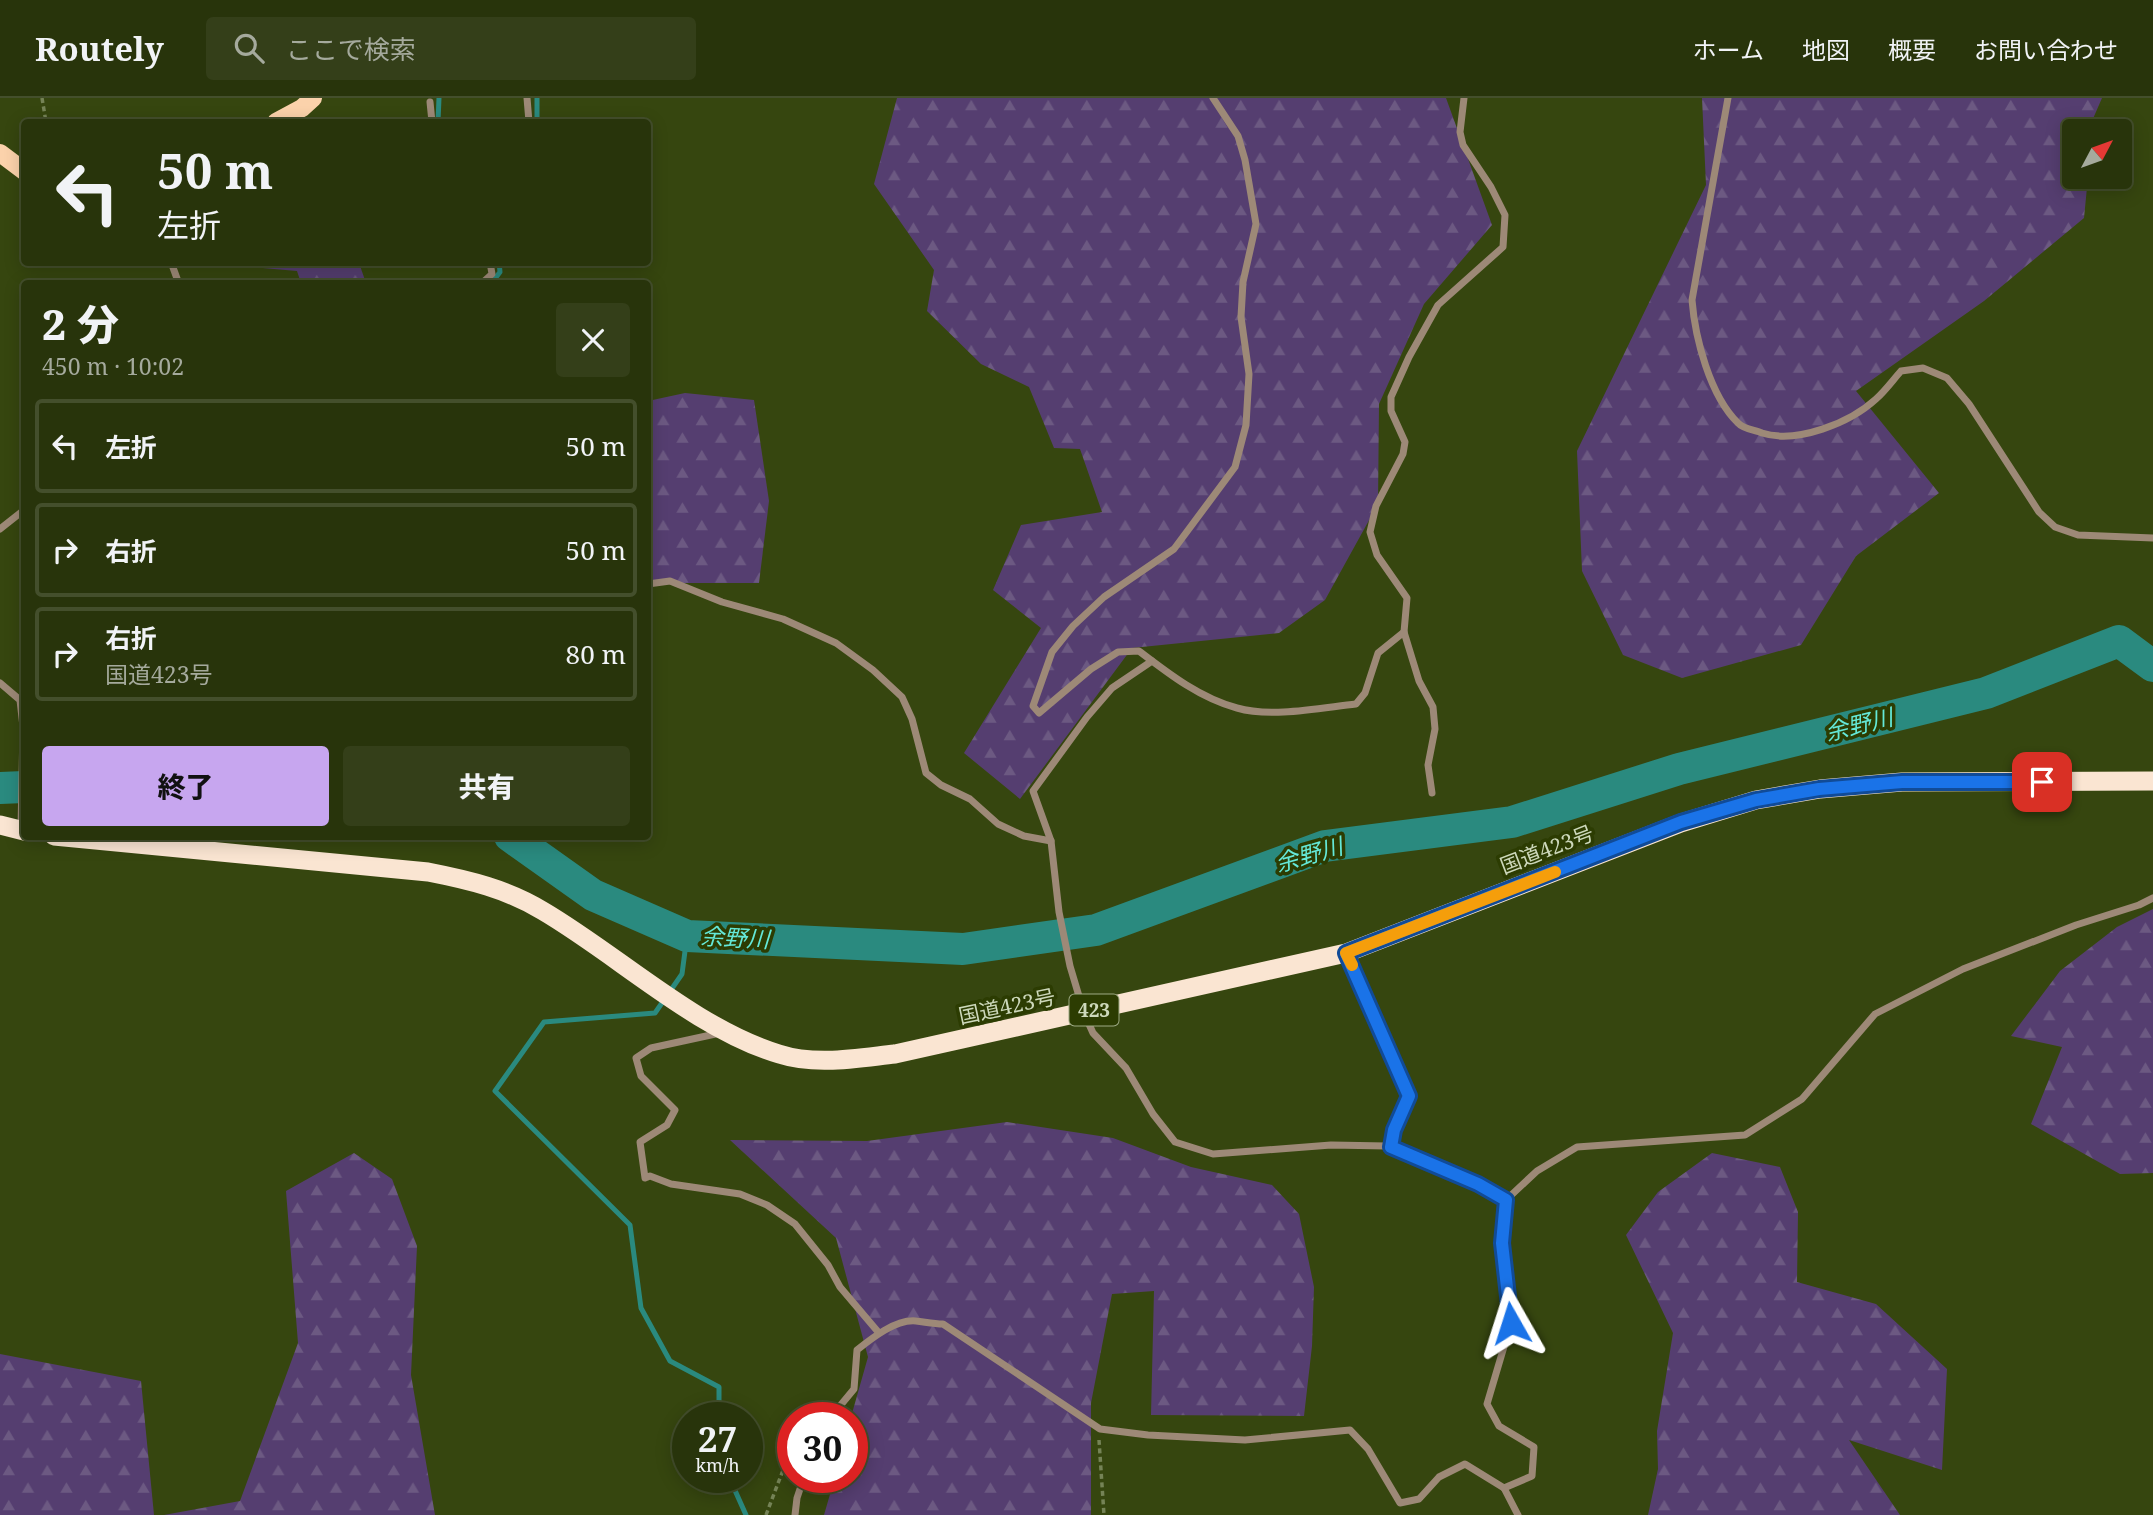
<!DOCTYPE html>
<html lang="ja">
<meta charset="utf-8">
<style>
body{margin:0;font-family:"Noto Serif","Noto Sans JP",serif;background:#343f19;color:#f1f3f6;height:100vh;display:flex;flex-direction:column;font-size:26px;white-space:nowrap}
*{box-sizing:border-box;margin:0}
p{font-size:23px;color:#a5aa9d}
.icon{flex:none;width:38px;height:38px;fill:none;stroke:currentColor;stroke-width:2;stroke-linecap:round;stroke-linejoin:round}
.map{position:relative;flex:1;overflow:hidden}
.sheet{position:absolute;left:21px;top:182px;width:630px;height:560px;display:flex;flex-direction:column;background:#28340b;border-radius:7px;box-shadow:0 4px 18px #0003,0 0 0 2px #444f2c}
.sheet>*{flex:none}
.banner{position:absolute;left:21px;top:21px;width:630px;height:147px;border-radius:7px;box-shadow:0 4px 18px #0003,0 0 0 2px #444f2c;background:#28340b;color:#f1f3f6;overflow:hidden}
.needle{width:46px;rotate:49deg}
.controls{position:absolute;left:2062px;top:21px;display:grid;gap:14px}
.controls a{display:grid;place-items:center;width:70px;height:70px;border-radius:7px;background:#28340b;box-shadow:0 4px 18px #0003,0 0 0 2px #444f2c;font-size:35px}
.speed{position:absolute;left:672px;top:1304px;display:flex;gap:14px;font-size:35px;font-weight:700;text-align:center}
.speed>*{display:grid;place-content:center;width:91px;height:91px;border-radius:50%;background:#28340b;box-shadow:0 4px 18px #0003,0 0 0 2px #444f2c;line-height:1}
.speed small{font-size:18px;font-weight:400}
.speed .limit{border:10px solid #d22;background:#fff;color:#111}
.pin{position:absolute;display:grid;place-items:center;width:60px;height:60px;color:#fff;margin:-30px;border-radius:14px;box-shadow:0 4px 10px #0006}
.me{position:absolute;width:77px;margin:-38px;rotate:354deg;stroke-linejoin:round;filter:drop-shadow(0 0 5px #0008)}
.turn{display:flex;align-items:center;gap:24px;height:147px;padding:0 21px;font-size:32px}
.turn .icon{width:91px;height:91px;stroke-width:2.5}
.turn b{display:block;font-size:49px;line-height:60px}
.round{display:grid;place-items:center;flex:none;width:74px;height:74px;border-radius:7px;background:#343f19}
.summary{display:flex;align-items:center;justify-content:space-between;height:119px;padding:0 21px}
h1{font-size:42px;font-weight:800;line-height:52px}
.cta{display:flex;gap:14px;margin-top:auto;padding:14px 21px}
.cta a{flex:1;height:80px;border-radius:7px;background:#c7a6ef;color:#111;font-size:28px;font-weight:800;line-height:80px;text-align:center}
.cta a+a{background:#343f19;color:#f1f3f6}
ul{padding:0;list-style:none}
li{display:flex;align-items:center;gap:21px;height:94px;margin:0 14px 10px;padding:0 7px;border:4px solid #444f2c;border-radius:7px}
li div{flex:1}
li b{display:block;font-size:26px}
li em{font-style:normal}
header{display:flex;align-items:center;gap:42px;box-sizing:border-box;height:98px;padding:0 35px;background:#28340b;border-bottom:2px solid #444f2c}
header strong{font-size:33px}
nav{display:flex;gap:38px;margin-inline-start:auto;font-size:24px}
.search{width:490px;height:63px;background:#343f19;display:flex;align-items:center;gap:18px;box-sizing:border-box;padding:0 24px;border-radius:7px;color:#a5aa9d;font-size:26px}
.map>svg:first-child{display:block}
.forest{fill:url(#forest-firs)}
.lines{fill:none;stroke-linecap:round;stroke-linejoin:round}
.stream{stroke:#2a8a7f;stroke-width:5}
.river{stroke:#2a8a7f;stroke-width:32}
.path{stroke:#758356;stroke-width:3.5;stroke-dasharray:5 3.5;stroke-linecap:butt}
.minor{stroke:#9d8977;stroke-width:7}
.primary{stroke:#fbd2ab;stroke-width:18}
.trunk{stroke:#fae5d2;stroke-width:19}
.route-casing{stroke:#114b97;stroke-width:18}
.route{stroke:#1a73e8;stroke-width:12}
.slow{stroke:#f59e0b;stroke-width:12}
.labels{text-anchor:middle;stroke-width:7;stroke-linejoin:round;paint-order:stroke}
.shield{fill:#2c3c02;stroke:#9da984;stroke-width:2}
.shield-label{font-size:19px;font-weight:bold;fill:#cdd8bb}
.street-label{font-size:21px;fill:#cdd8bb;stroke:#2c3c02}
.water-label{font-size:23px;font-style:italic;fill:#64e8d8;stroke:#2c3c02}
</style>
<header>
<strong>Routely</strong>
<div class="search"><svg class="icon" aria-label="search" viewBox="0 0 24 24"><circle cx="10" cy="10" r="6"/><path d="M15 15l6 6"/></svg>ここで検索</div>
<nav><a>ホーム</a><a>地図</a><a>概要</a><a>お問い合わせ</a></nav>
</header>
<div class="map">
<svg width="2153" height="1417" viewBox="0 0 2153 1417">
<defs>
<pattern id="forest-firs" width="22" height="20" patternUnits="userSpaceOnUse" patternTransform="scale(1.75)"><rect width="22" height="20" fill="#553e70"/><path d="M5 1l3.5 6h-7zM16 11l3.5 6h-7z" fill="#6c5982"/></pattern>
</defs>
<rect width="100%" height="100%" fill="#36460f"/>
<g class="forest">
<polygon points="897,0 1446,0 1492,127 1424,206 1379,306 1378,406 1325,502 1279,535 1132,550 1020,701 964,655 1041,530 993,492 1021,427 1102,414 1080,351 1054,350 1029,289 981,266 927,213 934,172 874,86"/>
<polygon points="1702,0 2102,0 2092,23 2092,33 2074,33 2074,79 2088,79 2084,120 1984,203 1856,293 1939,395 1856,458 1801,547 1682,580 1623,557 1582,473 1577,353 1706,87"/>
<polygon points="239,165 359,165 366,185 301,185 297,173 240,168"/>
<polygon points="685,295 754,302 769,403 759,485 648,485 648,303"/>
<polygon points="2153,811 2153,1075 2120,1076 2031,1026 2062,949 2011,938 2060,873 2117,829"/>
<polygon points="1007,1024 1113,1040 1191,1069 1272,1087 1299,1116 1314,1189 1312,1248 1304,1318 1151,1317 1154,1193 1112,1196 1091,1305 1091,1417 824,1417 835,1379 852,1379 851,1319 868,1259 836,1140 730,1042 867,1043"/>
<polygon points="354,1055 392,1081 417,1148 411,1277 435,1417 164,1417 240,1403 298,1245 286,1093"/>
<polygon points="1712,1055 1780,1069 1798,1114 1797,1184 1876,1206 1947,1271 1942,1372 1849,1342 1900,1417 1648,1417 1658,1371 1657,1333 1673,1235 1626,1137 1658,1094"/>
<polygon points="0,1256 141,1283 154,1417 0,1417"/>
</g>
<g class="lines">
<g class="stream">
<polyline points="537,0 537,24"/>
<polyline points="438,24 439,0"/>
<polyline points="491,186 500,174 499,164"/>
<polyline points="687,838 682,876 655,915 544,924 495,993 630,1127 641,1210 670,1263 719,1289 719,1320"/>
<polyline points="729,1379 746,1417"/>
</g>
<g class="river">
<polyline points="0,690 24,689"/>
<polyline points="510,738 593,797 687,838 963,851 1096,832 1325,748 1512,724 1679,671 1986,595 2119,543 2153,568"/>
</g>
<g class="path">
<polyline points="42,0 46,24"/>
<polyline points="1099,1342 1104,1417"/>
<polyline points="766,1417 788,1359 793,1355"/>
</g>
<g class="minor">
<polyline points="527,0 529,24"/>
<path d="M1213,0L1238,38L1245,62L1256,126L1243,184L1241,219L1249,276L1246,327L1235,369L1174,451L1104,499L1073,528L1052,554L1033,608L1039,615L1091,571L1118,554L1139,553C1169,576 1200,600 1237,610C1271,620 1320,610 1356,606L1365,595L1378,555L1404,534"/>
<path d="M1728,0L1692,202C1695,240 1710,298 1738,325C1743,331 1755,332 1762,335C1797,346 1850,325 1876,301C1885,293 1893,282 1901,273L1923,270L1947,280L1969,306L2039,414L2055,429L2078,437L2153,440"/>
<polyline points="430,4 432,24"/>
<polyline points="171,164 179,186"/>
<polyline points="481,186 492,176 490,164"/>
<polyline points="0,431 24,412"/>
<polyline points="648,486 670,483 722,504 783,521 836,545 873,572 902,599 912,621 926,675 941,687 970,701 998,726 1024,738 1051,743"/>
<polyline points="1152,563 1112,590 1087,619 1033,693 1051,743 1059,814 1070,868 1084,915 1093,935 1126,970 1153,1016 1175,1044 1213,1056 1331,1047 1387,1048 1478,1086 1506,1102"/>
<polyline points="0,585 20,602 23,629 21,732"/>
<polyline points="1432,695 1428,667 1435,631 1433,609 1419,583 1404,534 1407,500 1377,457 1370,434 1376,408 1403,356 1405,344 1391,313 1391,299 1409,259 1438,207 1503,149 1505,117 1491,89 1463,47 1460,34 1464,0"/>
<polyline points="1347,855 1409,998 1394,1032 1391,1049"/>
<polyline points="720,935 651,950 636,960 641,978 675,1012 667,1027 640,1044 645,1080 650,1078 671,1086 740,1096 767,1107 795,1126 828,1167 840,1189 879,1235"/>
<path d="M830,1320L854,1291L857,1252C872,1240 896,1221 916,1223C925,1224 934,1226 943,1226L1100,1331L1148,1337L1245,1342L1350,1332L1368,1351L1400,1405L1419,1401L1439,1379L1465,1366L1504,1390L1518,1417"/>
<polyline points="1504,1390 1532,1378 1534,1349 1499,1328 1487,1306 1511,1225 1502,1145 1506,1102 1537,1073 1577,1049 1745,1037 1802,1001 1875,916 1963,871 2076,827 2139,807 2153,800"/>
<polyline points="795,1417 797,1400 804,1379"/>
</g>
<g class="primary">
<polyline points="276,24 302,10 313,0"/>
<polyline points="0,55 24,73"/>
</g>
<g class="trunk">
<polyline points="0,727 24,733"/>
<path d="M54,738L428,774C469,782 507,791 543,813C618,857 696,931 779,956C816,968 858,960 895,956L1346,855L1681,725L1756,702L1820,691L1902,684L2153,683"/>
</g>
</g>
<g class="lines">
<g class="route-casing">
<polyline id="route" points="1511,1225 1502,1145 1506,1102 1478,1086 1391,1049 1394,1032 1409,998 1346,855 1681,724 1756,702 1819,691 1902,684 2042,684"/>
</g>
<use href="#route" class="route"/>
<polyline class="slow" points="1352,867 1346,855 1555,774"/>
</g>
<g class="labels">
<rect class="shield" x="1069.5" y="896.5" width="49" height="31" rx="5"/>
<g class="shield-label">
<text x="1094" y="919">423</text>
</g>
<g class="street-label">
<text transform="translate(1547 752) rotate(-21)" y="7">国道423号</text>
<text transform="translate(1007 909) rotate(-12)" y="7">国道423号</text>
</g>
<g class="water-label">
<text transform="translate(1859 627) rotate(-14)" y="8">余野川</text>
<text transform="translate(1309 757) rotate(-16)" y="8">余野川</text>
<text transform="translate(735 840) rotate(3)" y="8">余野川</text>
</g>
</g>
</svg>
<div class="controls">
<a><svg class="needle" viewBox="-14 -14 28 28"><path d="M0-13l5 13h-10z" fill="#e53935"/><path d="M0 13l5-13h-10z" fill="#a5aa9d"/></svg></a>
</div>
<div class="speed"><div>27<small>km/h</small></div><div class="limit">30</div></div>
<div class="pin" style="left:2042px;top:684px;background:#d93025"><svg class="icon" aria-label="arrive" viewBox="0 0 24 24"><path d="M6 21V4h12l-3 4 3 4H6"/></svg></div>
<svg class="me" style="left:1511px;top:1225px" viewBox="-20 -20 40 40"><path d="M0-17L14 15 0 8-14 15z" fill="#1a73e8" stroke="#fff" stroke-width="4"/></svg>
<div class="banner">
<div class="turn"><svg class="icon" aria-label="left" viewBox="0 0 24 24"><path d="M17 20v-9H6M10 6l-5 5 5 5"/></svg><div><b>50 m</b>左折</div></div>
</div>
<section class="sheet">
<div class="summary"><div><h1>2 分</h1><p>450 m · 10:02</p></div><a class="round"><svg class="icon" aria-label="close" viewBox="0 0 24 24"><path d="M6 6l12 12M18 6L6 18"/></svg></a></div>
<ul>
<li><svg class="icon" aria-label="left" viewBox="0 0 24 24"><path d="M17 20v-9H6M10 6l-5 5 5 5"/></svg><div><b>左折</b></div><em>50 m</em></li>
<li><svg class="icon" aria-label="right" viewBox="0 0 24 24"><path d="M7 20v-9h11M14 6l5 5-5 5"/></svg><div><b>右折</b></div><em>50 m</em></li>
<li><svg class="icon" aria-label="right" viewBox="0 0 24 24"><path d="M7 20v-9h11M14 6l5 5-5 5"/></svg><div><b>右折</b><p>国道423号</p></div><em>80 m</em></li>
</ul>
<div class="cta"><a>終了</a><a>共有</a></div>
</section>
</div>
